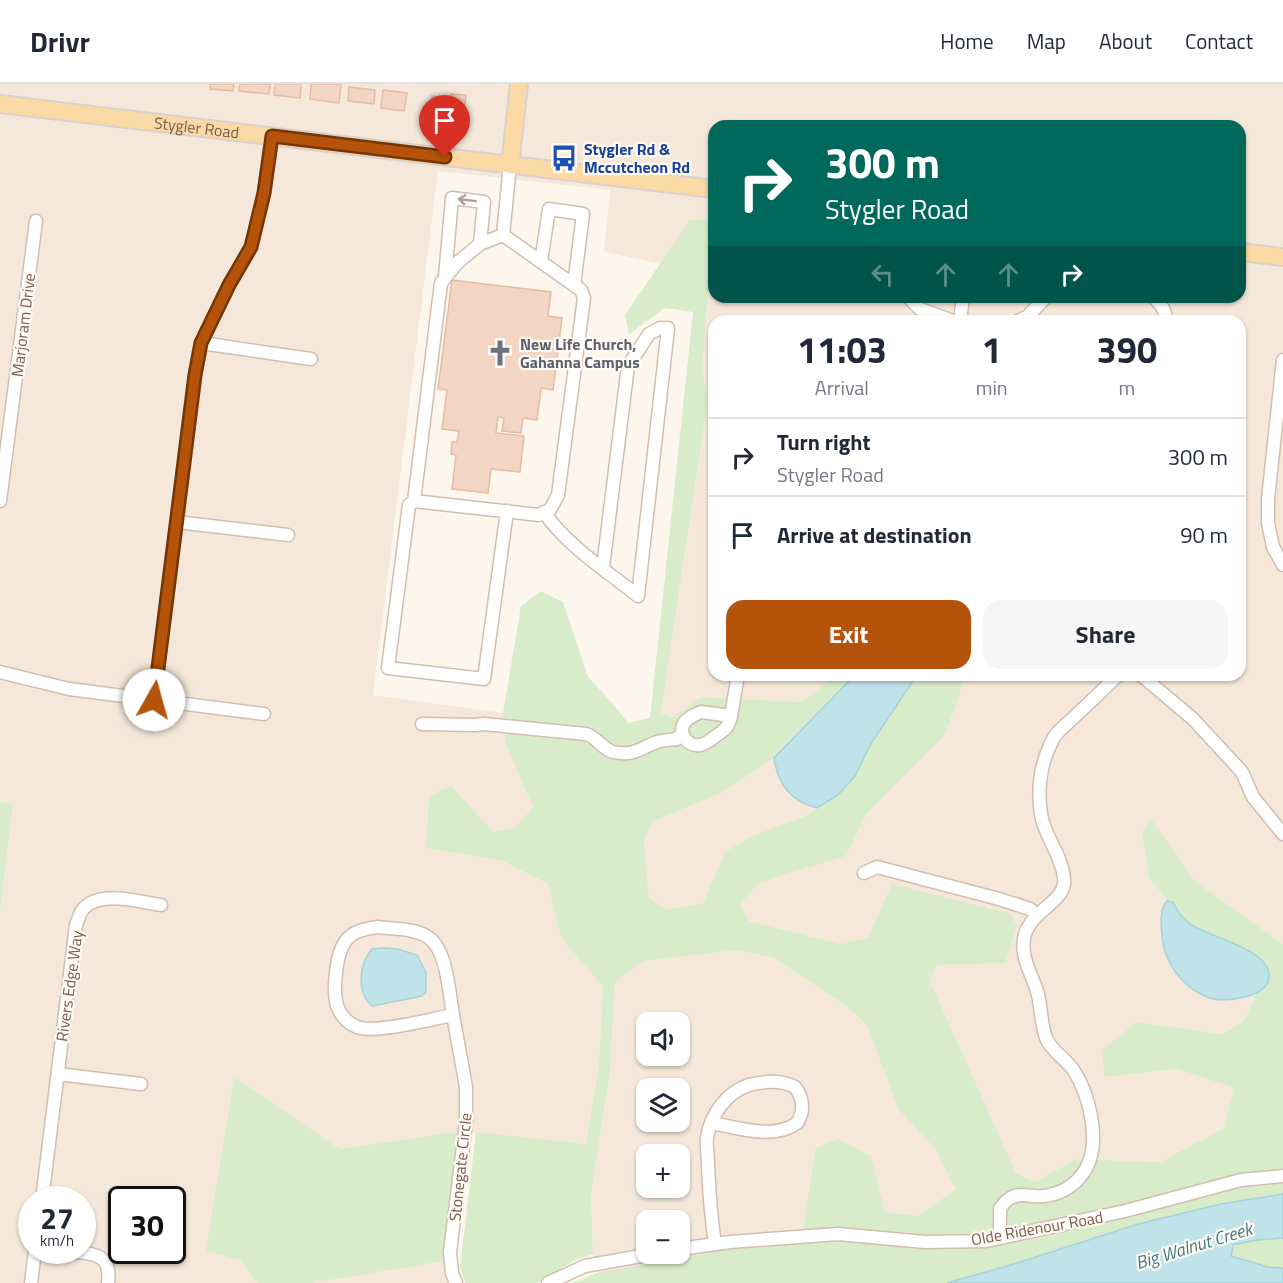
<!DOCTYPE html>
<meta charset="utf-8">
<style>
body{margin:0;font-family:"Titillium Web",sans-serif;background:#f6f6f7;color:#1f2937;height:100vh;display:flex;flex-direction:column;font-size:22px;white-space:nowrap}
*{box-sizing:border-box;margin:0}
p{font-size:20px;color:#747a83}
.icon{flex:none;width:33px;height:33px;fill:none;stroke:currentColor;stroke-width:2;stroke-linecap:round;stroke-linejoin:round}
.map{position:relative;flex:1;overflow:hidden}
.side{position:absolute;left:708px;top:231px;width:538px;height:366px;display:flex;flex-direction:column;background:#fff;border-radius:18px;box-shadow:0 2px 4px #0004}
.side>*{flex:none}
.guide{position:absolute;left:708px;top:36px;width:538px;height:183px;border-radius:18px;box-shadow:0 2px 4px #0004;background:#00695c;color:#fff;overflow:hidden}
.controls{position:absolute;left:636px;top:928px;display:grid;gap:12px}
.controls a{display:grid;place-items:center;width:54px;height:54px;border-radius:12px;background:#fff;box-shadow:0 2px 4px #0004;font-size:30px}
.speed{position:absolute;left:18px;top:1102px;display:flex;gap:12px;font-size:30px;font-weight:700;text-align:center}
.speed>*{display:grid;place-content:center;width:78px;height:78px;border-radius:50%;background:#fff;box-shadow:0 2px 4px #0004;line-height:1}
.speed small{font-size:15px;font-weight:400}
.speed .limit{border:3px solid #111;border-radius:9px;background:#fff;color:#111}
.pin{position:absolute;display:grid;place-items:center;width:51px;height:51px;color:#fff;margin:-62px -26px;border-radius:50% 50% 50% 0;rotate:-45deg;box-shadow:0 0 6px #0007}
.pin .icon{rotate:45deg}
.me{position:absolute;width:66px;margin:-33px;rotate:7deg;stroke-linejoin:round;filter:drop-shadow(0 0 4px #0008)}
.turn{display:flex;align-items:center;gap:21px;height:126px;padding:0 18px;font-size:27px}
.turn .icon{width:78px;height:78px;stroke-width:2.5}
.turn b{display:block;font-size:42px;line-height:51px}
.lanes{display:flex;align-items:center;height:57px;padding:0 18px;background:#0003;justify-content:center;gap:30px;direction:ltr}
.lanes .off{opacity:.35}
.eta{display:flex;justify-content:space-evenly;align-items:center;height:102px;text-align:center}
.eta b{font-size:36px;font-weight:700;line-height:42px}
.primary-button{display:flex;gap:12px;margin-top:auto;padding:12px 18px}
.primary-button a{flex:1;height:69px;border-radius:18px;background:#b45309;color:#fff;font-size:24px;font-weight:700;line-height:69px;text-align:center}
.primary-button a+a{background:#f6f6f7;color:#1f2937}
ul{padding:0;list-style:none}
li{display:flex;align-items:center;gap:18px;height:78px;padding:0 18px;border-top:2px solid #e0e1e3}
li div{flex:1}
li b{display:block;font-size:22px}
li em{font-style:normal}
header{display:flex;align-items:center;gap:36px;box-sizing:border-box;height:84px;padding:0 30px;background:#fff;border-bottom:2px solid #e0e1e3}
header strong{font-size:28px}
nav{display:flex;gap:33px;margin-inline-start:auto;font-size:21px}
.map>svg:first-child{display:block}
.residential{fill:#f5e8da;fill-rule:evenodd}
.green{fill:#d8ecc9}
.water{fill:#bfe3e8;stroke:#a5d3da;stroke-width:1.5}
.building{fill:#f3d5c3;stroke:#e6bba3;stroke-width:1.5}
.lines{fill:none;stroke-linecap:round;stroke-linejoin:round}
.minor-casing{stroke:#d1beb0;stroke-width:15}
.major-casing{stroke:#dad1cd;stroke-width:20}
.minor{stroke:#fff;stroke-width:12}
.major{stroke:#fbd9a5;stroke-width:16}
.oneway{stroke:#af9d94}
.route-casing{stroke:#753606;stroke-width:15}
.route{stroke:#b45309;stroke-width:10}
.labels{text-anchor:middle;stroke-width:4.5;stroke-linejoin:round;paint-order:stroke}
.street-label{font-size:16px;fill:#7a5c4d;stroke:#fffaf3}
.transit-label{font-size:16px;font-weight:bold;fill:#164399;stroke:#fffaf3;text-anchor:start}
.worship-label{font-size:16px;font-weight:bold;fill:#5b616d;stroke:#fffaf3;text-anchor:start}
.water-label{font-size:18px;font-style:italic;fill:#437c86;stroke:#fffaf3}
</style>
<header>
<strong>Drivr</strong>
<nav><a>Home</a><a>Map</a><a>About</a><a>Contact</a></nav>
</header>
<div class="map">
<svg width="1283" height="1199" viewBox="0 0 1283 1199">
<rect width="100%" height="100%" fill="#fdf6ec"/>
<g class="residential">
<path d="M0,0H1283V860L1195,797L1151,736L1149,793L1167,817L1162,824L1163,863L1237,916L1255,911L1245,936L1221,950L1137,938L1106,993L1177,985L1234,1004L1224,1044L1160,1078L1076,1075L1035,1098L1016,1089L930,897L936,881L1005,879L868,854L840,860L749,837L740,820L760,798L846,771L865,732L945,651L966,591H1240V237H714V591H836L802,618L701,613L673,633L661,629L708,315L702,287L714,146V213H1240V42H714V136H690L662,180L604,168L610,106L438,87L373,611L503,629L505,659L533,723L514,744L426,764L502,777L548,800L561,854L603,901L599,978L586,1060L461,1047L340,1065L234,993L240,1176L257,1199H0V828L13,720L0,718ZM32,1116H82V1167H32ZM122,1116H172V1167H122Z"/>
<polygon points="774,674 776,685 804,720 817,724 805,732 751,752 725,768 703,819 667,826 649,814 644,758 652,738 721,709"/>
<path d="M738,866L774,874L845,921L867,941L898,1025L935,1065L957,1105L918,1132L885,1128L871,1072L801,1158L723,1166L597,1189L593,1170L591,1110L610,988L615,898L643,877ZM646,939H680V972H646ZM646,1005H680V1038H646ZM646,1071H680V1104H646ZM646,1137H680V1170H646Z"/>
<polygon points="444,1177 448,1199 312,1199"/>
</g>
<g class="green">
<polygon points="690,136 714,136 702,287 708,315 661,629 673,633 701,613 802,618 836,591 855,591 774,674 721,709 652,738 644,758 649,814 667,826 703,819 725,768 751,752 805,732 838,711 855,692 870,661 913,597 913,591 966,591 945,651 865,732 846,772 760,798 740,820 749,837 840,860 868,854 892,800 1011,830 1017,842 1005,879 936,881 930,897 1016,1089 1035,1098 1076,1075 1160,1078 1224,1044 1234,1004 1177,985 1105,993 1101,967 1137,938 1222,950 1245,936 1255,911 1266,901 1248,866 1192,842 1180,831 1173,818 1167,817 1149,793 1142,748 1151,735 1195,797 1283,860 1283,1110 1221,1120 1138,1140 1014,1180 947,1199 572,1199 597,1189 723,1166 801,1158 816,1064 838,1055 871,1072 885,1128 918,1132 956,1105 935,1065 898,1025 867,941 845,921 774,874 738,866 643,877 615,898 610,988 591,1110 593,1170 575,1176 537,1199 465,1199 460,1183 476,1048 586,1060 599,978 603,902 561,854 548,800 502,777 426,764 429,712 451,702 493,748 514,744 533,723 505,659 503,629 521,522 541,507 563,518 588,593 615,622 628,639 650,634 693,228 665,224 629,250 625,231"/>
<polygon points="0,718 13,720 0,828"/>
<polygon points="234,993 340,1065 461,1047 444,1177 312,1199 257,1199 240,1176 206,1167"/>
<polygon points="1283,1154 1283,1184 1268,1183 1231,1172 1233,1162 1257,1156"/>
</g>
<g class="water">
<path d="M855,591H913V597L870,661L855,692L838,711L817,724C791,717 778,701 774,674Z"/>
<path d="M1167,817L1173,818C1178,828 1183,836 1193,842C1212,853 1265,865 1269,889C1272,914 1225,919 1209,914C1183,904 1164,879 1162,852C1161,840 1159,827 1167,817Z"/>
<path d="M384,864L398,865L417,871L426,888V908L422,912L372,922C356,908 359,880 372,865Z"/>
<polygon points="1283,1110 1283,1154 1257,1156 1233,1161 1231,1172 1268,1183 1283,1184 1283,1199 947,1199 1014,1180 1138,1140 1221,1120"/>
</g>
<g class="building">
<polygon points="210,0 234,0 233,7 210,5"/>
<polygon points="240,0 270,0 269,10 239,7"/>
<polygon points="275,0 301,0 300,14 274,11"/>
<polygon points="311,0 341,0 339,19 310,15"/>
<polygon points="349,3 375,6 374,20 348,17"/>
<polygon points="383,6 407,9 404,27 381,24"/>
<polygon points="451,10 466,11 463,34 430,31 432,12 451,14"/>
<polygon points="452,196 551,208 548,232 562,234 553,306 541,304 537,336 523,334 521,349 502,347 504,334 498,333 496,349 524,352 520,388 491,385 488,409 452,405 456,371 451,370 452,358 457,358 459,347 442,345 447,306 438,305"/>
</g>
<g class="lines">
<g class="minor-casing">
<g id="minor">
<polygon points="503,151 581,206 584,214 558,411 550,426 539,431 414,417 441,199 457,179 480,160"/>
<polyline points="503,151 510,81"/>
<polyline points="541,178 549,125 583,130 574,201"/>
<polyline points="445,193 452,114 484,118 480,160"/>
<polyline points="908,213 920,225 953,237"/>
<path d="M1153,213C1161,220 1166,226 1166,237"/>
<polyline points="960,237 963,213"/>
<polyline points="1018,237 1028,232 1046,213"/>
<polyline points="201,259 311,275"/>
<polyline points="1283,276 1268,415 1268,439 1273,463 1283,481"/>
<polyline points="0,417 36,137"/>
<polyline points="414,417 409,421 388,584 484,595 507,427"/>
<path d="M544,428C566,461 607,487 638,512L668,244H660L649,250L628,282L603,483"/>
<polyline points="177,438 288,451"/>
<polyline points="0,588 69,605 264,630"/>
<polyline points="1141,591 1193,635 1242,688 1253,713 1283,750"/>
<polyline points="154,616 195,291 201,259 229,201 251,163 264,109 272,52"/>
<path d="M701,628L731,632C729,642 725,646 717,651C712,655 706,660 700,661C687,663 678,649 684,639C688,633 695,631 701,628Z"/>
<polyline points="731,632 738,591"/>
<path d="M422,640L475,641L484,640L586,650C597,653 602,665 613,668C632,672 638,666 654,659C661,656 669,656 677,655L682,649"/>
<polyline points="864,789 877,783 999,815 1030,825 1037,831"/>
<path d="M377,843C392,845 414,844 428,853C447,865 449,909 453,931C432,935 375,950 357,943C334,933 333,911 336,889C337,878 339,866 345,858C352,847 365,845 377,843Z"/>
<polyline points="453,931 466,1003 466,1038 450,1168 452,1189 456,1199"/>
<polyline points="58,990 141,1000"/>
<path d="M712,1039C738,1044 774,1056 797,1039C805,1027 803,1014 795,1003C781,996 764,997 749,1001C727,1008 711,1030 707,1053C706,1061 708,1072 708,1081C709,1108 711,1133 715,1160"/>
<path d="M42,1116L76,841C78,836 80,828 84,824C102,806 139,818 161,821"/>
<path d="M1000,1154V1125C1002,1122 1005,1117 1009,1115C1019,1107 1033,1114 1044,1112C1064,1110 1082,1097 1089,1078C1099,1052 1089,1010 1074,987C1067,976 1053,968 1047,956C1040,941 1042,923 1037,907C1033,894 1026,883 1024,869C1017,827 1068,822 1064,794C1062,771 1044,752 1041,730C1037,704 1041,678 1053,655C1057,647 1066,641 1072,635C1087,621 1103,606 1118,591"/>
<polyline points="680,1165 730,1158 838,1150 925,1158 986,1157 1125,1127 1241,1096 1283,1092"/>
<path d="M68,1167C92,1170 112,1168 108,1199"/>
<polyline points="31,1199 35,1167"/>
<polyline points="548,1199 585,1182 652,1170"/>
</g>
</g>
<g class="major-casing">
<g id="major">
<path id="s1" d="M0,20L714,105"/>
<polyline points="510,81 519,0"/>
<polyline points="1240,168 1283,173"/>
</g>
</g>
<use href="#minor" class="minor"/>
<use href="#major" class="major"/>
</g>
<defs><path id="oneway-shaft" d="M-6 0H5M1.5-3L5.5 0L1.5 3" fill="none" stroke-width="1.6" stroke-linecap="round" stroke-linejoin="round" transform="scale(1.5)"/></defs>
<use class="oneway" href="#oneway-shaft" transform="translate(467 116) rotate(-173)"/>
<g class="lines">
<g class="route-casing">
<polyline id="route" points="154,616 195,291 201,259 229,201 251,163 264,109 272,52 445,73"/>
</g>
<use href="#route" class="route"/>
</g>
<defs>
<g id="bus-bare" transform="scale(2.07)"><path d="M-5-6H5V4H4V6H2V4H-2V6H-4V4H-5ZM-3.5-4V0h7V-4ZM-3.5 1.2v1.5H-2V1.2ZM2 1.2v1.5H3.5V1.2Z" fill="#1a4fb4" stroke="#fffaf3" stroke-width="2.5" paint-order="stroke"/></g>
<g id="church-bare" transform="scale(2.07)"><path d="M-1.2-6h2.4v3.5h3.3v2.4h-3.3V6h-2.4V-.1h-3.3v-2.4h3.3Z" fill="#6b7280" stroke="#fffaf3" stroke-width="2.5" paint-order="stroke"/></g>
</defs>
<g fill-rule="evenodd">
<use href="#bus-bare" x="564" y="74"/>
<use href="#church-bare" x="500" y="269"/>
</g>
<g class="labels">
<g class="street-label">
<text dy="6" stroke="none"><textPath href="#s1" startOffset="198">Stygler Road</textPath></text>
<text transform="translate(23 241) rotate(-83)" y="6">Marjoram Drive</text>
<text transform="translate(69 902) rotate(-82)" y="6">Rivers Edge Way</text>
<text transform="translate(460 1083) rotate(-84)" y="6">Stonegate Circle</text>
<text transform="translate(1037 1144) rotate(-10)" y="6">Olde Ridenour Road</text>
</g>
<g class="transit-label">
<text x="584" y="71">Stygler Rd &amp;<tspan x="584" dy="18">Mccutcheon Rd</tspan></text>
</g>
<g class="worship-label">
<text x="520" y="266">New Life Church,<tspan x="520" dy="18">Gahanna Campus</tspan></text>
</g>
<g class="water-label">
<text transform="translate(1194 1162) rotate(-17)" y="6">Big Walnut Creek</text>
</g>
</g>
</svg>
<div class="controls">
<a><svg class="icon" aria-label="sound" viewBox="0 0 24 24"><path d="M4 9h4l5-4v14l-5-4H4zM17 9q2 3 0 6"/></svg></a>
<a><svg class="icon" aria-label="layers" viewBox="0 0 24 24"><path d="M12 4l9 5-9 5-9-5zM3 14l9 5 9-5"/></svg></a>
<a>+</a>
<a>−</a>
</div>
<div class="speed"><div>27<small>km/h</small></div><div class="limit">30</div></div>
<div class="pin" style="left:445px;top:73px;background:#d93025"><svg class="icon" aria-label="arrive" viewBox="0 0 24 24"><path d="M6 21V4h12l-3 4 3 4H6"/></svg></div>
<svg class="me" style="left:154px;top:616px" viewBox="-20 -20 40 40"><circle r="19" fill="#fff"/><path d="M0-13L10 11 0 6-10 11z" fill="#b45309"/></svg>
<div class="guide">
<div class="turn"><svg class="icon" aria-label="right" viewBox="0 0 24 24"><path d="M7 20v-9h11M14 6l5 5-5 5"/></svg><div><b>300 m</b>Stygler Road</div></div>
<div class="lanes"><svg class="icon off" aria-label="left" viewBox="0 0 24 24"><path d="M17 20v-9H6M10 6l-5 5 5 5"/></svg><svg class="icon off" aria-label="ahead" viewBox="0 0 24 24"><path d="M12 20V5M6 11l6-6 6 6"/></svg><svg class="icon off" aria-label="ahead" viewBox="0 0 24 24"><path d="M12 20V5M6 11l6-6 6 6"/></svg><svg class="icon" aria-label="right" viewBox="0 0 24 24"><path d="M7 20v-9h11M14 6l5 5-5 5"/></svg></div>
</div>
<section class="side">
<div class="eta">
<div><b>11:03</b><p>Arrival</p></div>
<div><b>1</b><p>min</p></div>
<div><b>390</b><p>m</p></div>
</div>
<ul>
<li><svg class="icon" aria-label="right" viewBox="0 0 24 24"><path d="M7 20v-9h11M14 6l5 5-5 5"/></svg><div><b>Turn right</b><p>Stygler Road</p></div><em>300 m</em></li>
<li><svg class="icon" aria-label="arrive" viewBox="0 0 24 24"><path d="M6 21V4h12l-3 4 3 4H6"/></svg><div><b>Arrive at destination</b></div><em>90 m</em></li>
</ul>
<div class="primary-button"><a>Exit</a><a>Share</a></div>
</section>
</div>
